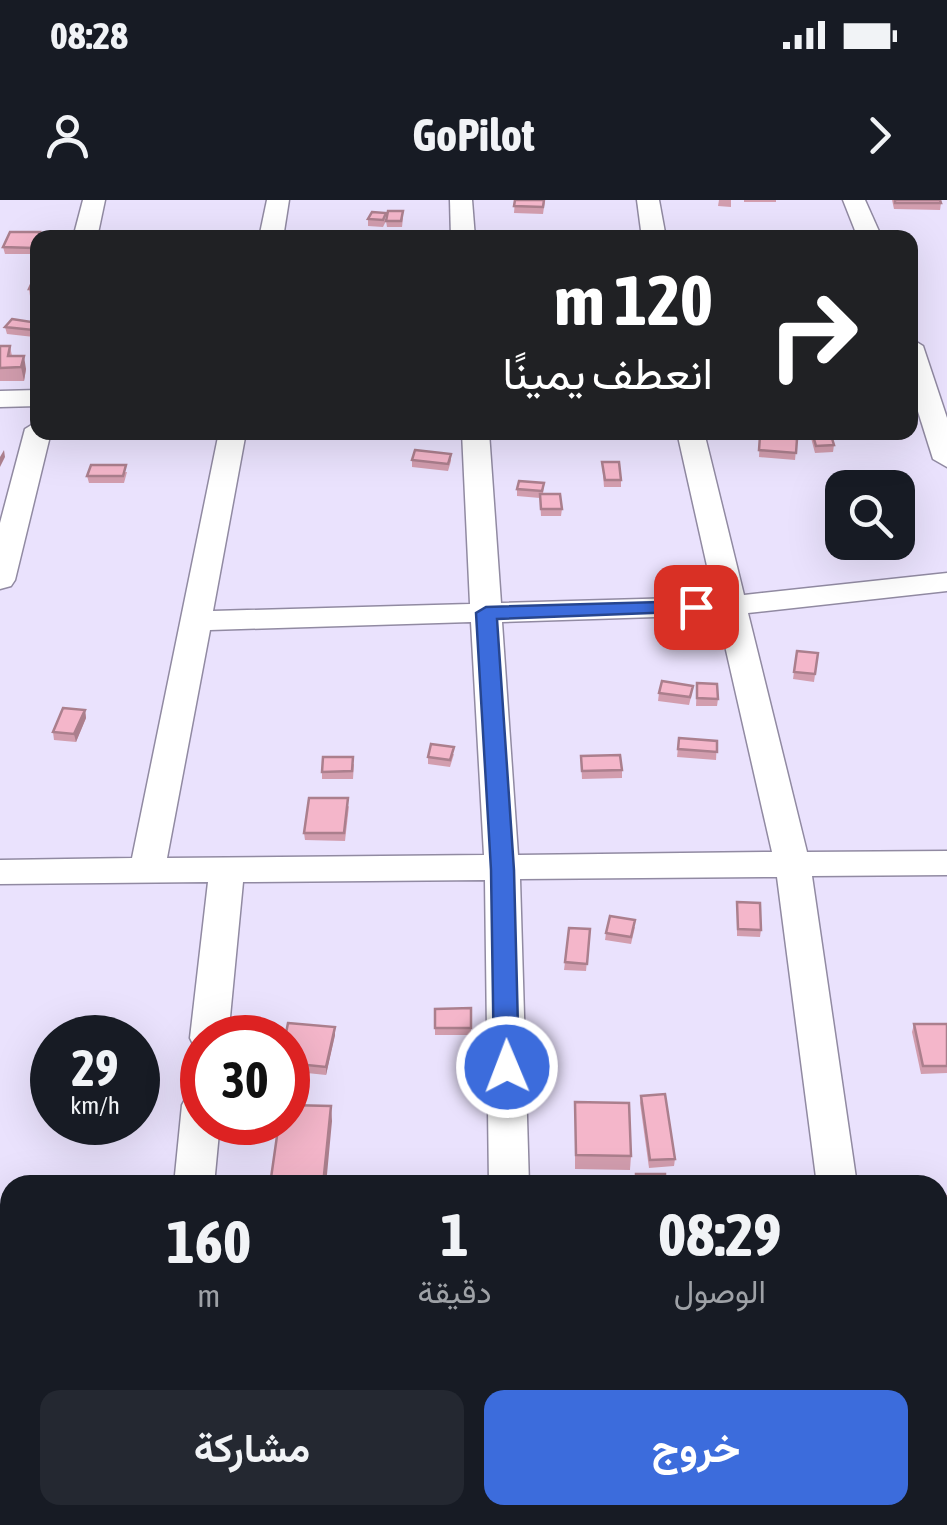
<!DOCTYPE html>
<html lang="ar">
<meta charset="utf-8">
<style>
body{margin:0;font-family:"Asap Condensed",Vazirmatn,sans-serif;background:#242831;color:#f1f3f6;direction:rtl;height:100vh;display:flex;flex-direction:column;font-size:38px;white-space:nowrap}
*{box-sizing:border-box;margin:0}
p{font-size:32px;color:#9ea1a6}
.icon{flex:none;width:55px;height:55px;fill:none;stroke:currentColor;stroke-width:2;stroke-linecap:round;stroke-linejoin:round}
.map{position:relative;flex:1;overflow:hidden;direction:ltr}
.sheet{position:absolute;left:0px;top:975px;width:948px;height:350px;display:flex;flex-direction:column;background:#171b24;border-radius:30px 30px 0 0;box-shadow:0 10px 40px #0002;direction:rtl}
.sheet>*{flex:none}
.banner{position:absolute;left:30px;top:30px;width:888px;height:210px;border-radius:20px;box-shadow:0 10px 40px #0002;direction:rtl;background:#202124;color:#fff;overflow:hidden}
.tools{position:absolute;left:825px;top:270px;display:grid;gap:20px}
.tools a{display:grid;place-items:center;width:90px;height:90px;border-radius:20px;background:#171b24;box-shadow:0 10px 40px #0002;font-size:50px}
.speed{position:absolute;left:30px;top:815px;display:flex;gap:20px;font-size:50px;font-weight:700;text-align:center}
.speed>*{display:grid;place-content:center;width:130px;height:130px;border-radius:50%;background:#171b24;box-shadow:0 10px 40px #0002;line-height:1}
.speed small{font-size:25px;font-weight:400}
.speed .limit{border:15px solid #d22;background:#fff;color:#111}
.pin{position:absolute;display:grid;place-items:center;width:85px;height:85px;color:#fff;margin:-42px;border-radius:20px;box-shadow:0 5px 15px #0006}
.me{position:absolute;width:110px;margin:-55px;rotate:359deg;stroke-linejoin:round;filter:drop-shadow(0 0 8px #0008)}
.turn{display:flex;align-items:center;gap:35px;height:210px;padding:0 40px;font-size:45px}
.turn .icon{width:130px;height:130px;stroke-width:2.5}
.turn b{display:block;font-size:70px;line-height:85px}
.eta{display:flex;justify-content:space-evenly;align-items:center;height:170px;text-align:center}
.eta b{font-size:60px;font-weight:700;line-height:70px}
.button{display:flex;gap:20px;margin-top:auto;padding:20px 40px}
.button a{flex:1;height:115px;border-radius:20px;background:#3c6cdc;color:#fff;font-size:40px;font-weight:700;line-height:115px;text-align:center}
.button a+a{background:#242831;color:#f1f3f6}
.status{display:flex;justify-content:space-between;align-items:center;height:70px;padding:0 50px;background:#171b24;direction:ltr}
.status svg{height:28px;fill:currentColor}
header{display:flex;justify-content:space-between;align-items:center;height:130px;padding:0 40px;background:#171b24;font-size:45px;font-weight:700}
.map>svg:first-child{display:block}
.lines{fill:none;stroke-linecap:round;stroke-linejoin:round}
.minor-casing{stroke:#918aa2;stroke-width:3}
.tertiary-casing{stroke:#918aa2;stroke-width:3}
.minor{fill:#fff;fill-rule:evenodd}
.tertiary{fill:#fff;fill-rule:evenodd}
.wall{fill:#d29dae}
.shaded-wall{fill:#ab7f8d}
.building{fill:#f4b6ca;stroke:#ab7f8d;stroke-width:2.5}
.route{fill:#3c6cdc;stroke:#27468f;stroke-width:2.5}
</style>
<div class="status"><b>08:28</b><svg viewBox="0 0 49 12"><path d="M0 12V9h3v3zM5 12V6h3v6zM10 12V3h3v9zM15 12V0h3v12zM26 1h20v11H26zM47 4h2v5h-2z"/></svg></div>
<header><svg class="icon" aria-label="forward" viewBox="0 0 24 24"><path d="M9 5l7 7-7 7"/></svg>GoPilot<svg class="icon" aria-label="person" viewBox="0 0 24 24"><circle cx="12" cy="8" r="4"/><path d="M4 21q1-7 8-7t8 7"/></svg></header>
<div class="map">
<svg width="947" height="1325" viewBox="0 0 947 1325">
<rect width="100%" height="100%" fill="#eae2fd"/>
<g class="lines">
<g class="minor-casing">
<g id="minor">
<polygon points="83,0 105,0 97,38 73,38"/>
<polygon points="267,0 289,0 283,38 259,38"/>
<polygon points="450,0 472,0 475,38 451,38"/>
<polygon points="637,0 659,0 666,38 642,38"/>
<polygon points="843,0 865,0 882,38 858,38"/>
<polygon points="910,138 923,146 947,218 947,267 933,259 910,186"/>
<polygon points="38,190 38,206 0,207 0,191"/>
<polygon points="38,221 38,232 51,232 15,380 11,386 0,389 0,323 25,229"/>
<path d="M219,232H246L213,411L470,404L462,232H489L501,403L714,397L677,232H704L744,395L947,373V391L748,413L807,652L947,651V675L812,676L857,985H817L777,677L520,679L529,985H489L485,680L243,682L228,838H202V850L195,848L190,838L208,682L0,684V660L132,658ZM718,415L772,652L518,655L502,422ZM471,422L484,655L167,658L210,430Z"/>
<polygon points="202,890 202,922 220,922 214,985 174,985 182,905 188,894"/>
<polygon points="113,1315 161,1315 160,1325 112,1325"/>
<polygon points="495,1315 543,1315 544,1325 496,1325"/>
<polygon points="875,1315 923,1315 925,1325 877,1325"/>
</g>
</g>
<g class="tertiary-casing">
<g id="tertiary">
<rect x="938" y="1145" width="9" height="50"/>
<rect x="0" y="1182" width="10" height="52"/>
</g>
</g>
<use href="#minor" class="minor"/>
<use href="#tertiary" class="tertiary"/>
</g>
<g class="wall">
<polygon points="515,0 545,0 543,14 514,13"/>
<polygon points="719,0 731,0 731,7 718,6"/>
<rect x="744" y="0" width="32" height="2"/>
<polygon points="892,0 940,0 941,3 940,10 894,9"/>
<polygon points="403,18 402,27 387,27 386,21"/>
<polygon points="368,19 387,19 383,27 368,26"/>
<polygon points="40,32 35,54 5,54 3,47"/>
<polygon points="38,78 38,96 30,96 29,89"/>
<polygon points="38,123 34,137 7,134 5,127"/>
<polygon points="0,146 10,146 12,156 26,169 24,181 0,181"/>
<polygon points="812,232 830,232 834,245 833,252 815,253 811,238"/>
<polygon points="760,236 797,239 795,260 759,257"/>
<polygon points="451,254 451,261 448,271 412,267 412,260"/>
<polygon points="602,262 621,280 621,287 604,287"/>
<polygon points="127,272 124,283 89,283 87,276"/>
<polygon points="544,283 543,294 562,309 561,316 541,316 540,298 517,296 517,289"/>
<polygon points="797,451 818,453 814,482 793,479"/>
<polygon points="697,483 718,499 717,506 696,506"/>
<polygon points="659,493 692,493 689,505 658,501"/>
<polygon points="85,510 86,518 76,542 54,540 53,532"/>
<polygon points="679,538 717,541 716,560 677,557"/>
<polygon points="454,554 450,567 428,564 428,557"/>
<polygon points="581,556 622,570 622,578 582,579"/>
<polygon points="354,564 353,579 322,579 322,572"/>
<polygon points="349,606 345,641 305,640 304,633"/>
<polygon points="737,702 761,730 760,737 737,736"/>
<polygon points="635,727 631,744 605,740 606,733"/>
<polygon points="569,728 590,729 586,771 564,770"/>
<polygon points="471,808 471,835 435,835 435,809"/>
<polygon points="914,824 947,824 947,873 921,874 912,832"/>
<polygon points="335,827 335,835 326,875 288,871 288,838"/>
<polygon points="641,896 675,959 674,966 649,968 640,903"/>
<polygon points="575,902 631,956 630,970 575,969"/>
<polygon points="235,922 233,936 210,935 209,928"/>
<polygon points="241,922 275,922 275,929 242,931"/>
<rect x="938" y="996" width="9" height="61"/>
<polygon points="61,1320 98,1325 62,1325"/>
</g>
<g class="shaded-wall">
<polygon points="24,156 26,169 24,181 21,167"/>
<polygon points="4,250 5,257 0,267 0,257"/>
<polygon points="85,510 86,518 76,542 74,534"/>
<polygon points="335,827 335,835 326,875 326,867"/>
<polygon points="331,906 332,921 326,985 323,985"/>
<polygon points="27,1315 34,1315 32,1325 25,1325"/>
</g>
<g class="building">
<polygon points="515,0 544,0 543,7 514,6"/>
<polygon points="895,0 940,0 941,3 895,3"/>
<polygon points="388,11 403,11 401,21 386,21"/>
<polygon points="372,12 386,13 383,20 368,19"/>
<polygon points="10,32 40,32 34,48 3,47"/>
<polygon points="181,34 196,34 195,38 180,38"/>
<polygon points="34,78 38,78 38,89 29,89"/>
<polygon points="12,119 38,123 38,124 33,130 5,127"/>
<polygon points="0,146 10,146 8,156 24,156 21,167 0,168"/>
<polygon points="812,232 830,232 834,245 816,246"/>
<polygon points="760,236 797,239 796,253 759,250"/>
<polygon points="415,250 451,254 448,264 412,260"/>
<polygon points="602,262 619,262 621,280 605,280"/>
<polygon points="91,265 126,265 123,276 87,276"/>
<polygon points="519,281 544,283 542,291 517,289"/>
<polygon points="540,294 560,294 562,309 541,309"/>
<polygon points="797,451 818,453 815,474 794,472"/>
<polygon points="662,481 693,486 690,497 659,493"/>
<polygon points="697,483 717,484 718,499 697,498"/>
<polygon points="63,508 85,510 74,534 53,532"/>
<polygon points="679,538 717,541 717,552 678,549"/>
<polygon points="431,544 454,547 450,560 428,557"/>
<polygon points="620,555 622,570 582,571 581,556"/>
<polygon points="323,557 353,557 352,571 322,572"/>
<polygon points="309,598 348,598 344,633 304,633"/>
<polygon points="737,702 760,703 761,730 738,729"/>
<polygon points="610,716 635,720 631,737 606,733"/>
<polygon points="569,728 590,729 587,764 565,762"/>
<polygon points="471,808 471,828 435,828 435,809"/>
<polygon points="288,823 335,827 326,867 288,863 288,838 285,838"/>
<polygon points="914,824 947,824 947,866 923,866"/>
<polygon points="665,894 675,959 650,960 641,896"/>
<polygon points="575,902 629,903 631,956 576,955"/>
<polygon points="288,905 331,906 323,985 270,985 279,922 288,922"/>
<polygon points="210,922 233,922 232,929 209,928"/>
<rect x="636" y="974" width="29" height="11"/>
<rect x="938" y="996" width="9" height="47"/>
<polygon points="0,1274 10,1274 10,1315 27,1315 25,1325 0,1325"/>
<polygon points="62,1315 97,1315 95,1324 61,1320"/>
</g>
<polygon class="route" points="696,401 706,407 703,411 497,419 514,670 519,867 516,874 498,874 494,867 491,670 476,413 486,407"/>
</svg>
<div class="tools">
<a><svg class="icon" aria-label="search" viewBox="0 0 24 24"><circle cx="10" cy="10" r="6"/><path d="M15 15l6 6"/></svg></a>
</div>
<div class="speed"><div>29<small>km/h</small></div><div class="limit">30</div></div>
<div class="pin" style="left:696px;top:407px;background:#d93025"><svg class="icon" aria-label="arrive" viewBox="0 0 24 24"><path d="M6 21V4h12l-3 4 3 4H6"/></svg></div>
<svg class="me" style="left:507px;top:867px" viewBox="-20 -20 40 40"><circle r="17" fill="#3c6cdc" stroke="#fff" stroke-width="3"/><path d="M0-11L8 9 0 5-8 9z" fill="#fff"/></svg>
<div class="banner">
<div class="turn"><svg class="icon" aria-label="right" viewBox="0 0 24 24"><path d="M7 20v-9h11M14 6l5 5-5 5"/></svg><div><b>120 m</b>انعطف يمينًا</div></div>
</div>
<section class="sheet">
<div class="eta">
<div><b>08:29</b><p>الوصول</p></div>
<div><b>1</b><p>دقيقة</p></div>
<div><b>160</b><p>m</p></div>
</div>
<div class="button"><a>خروج</a><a>مشاركة</a></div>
</section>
</div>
